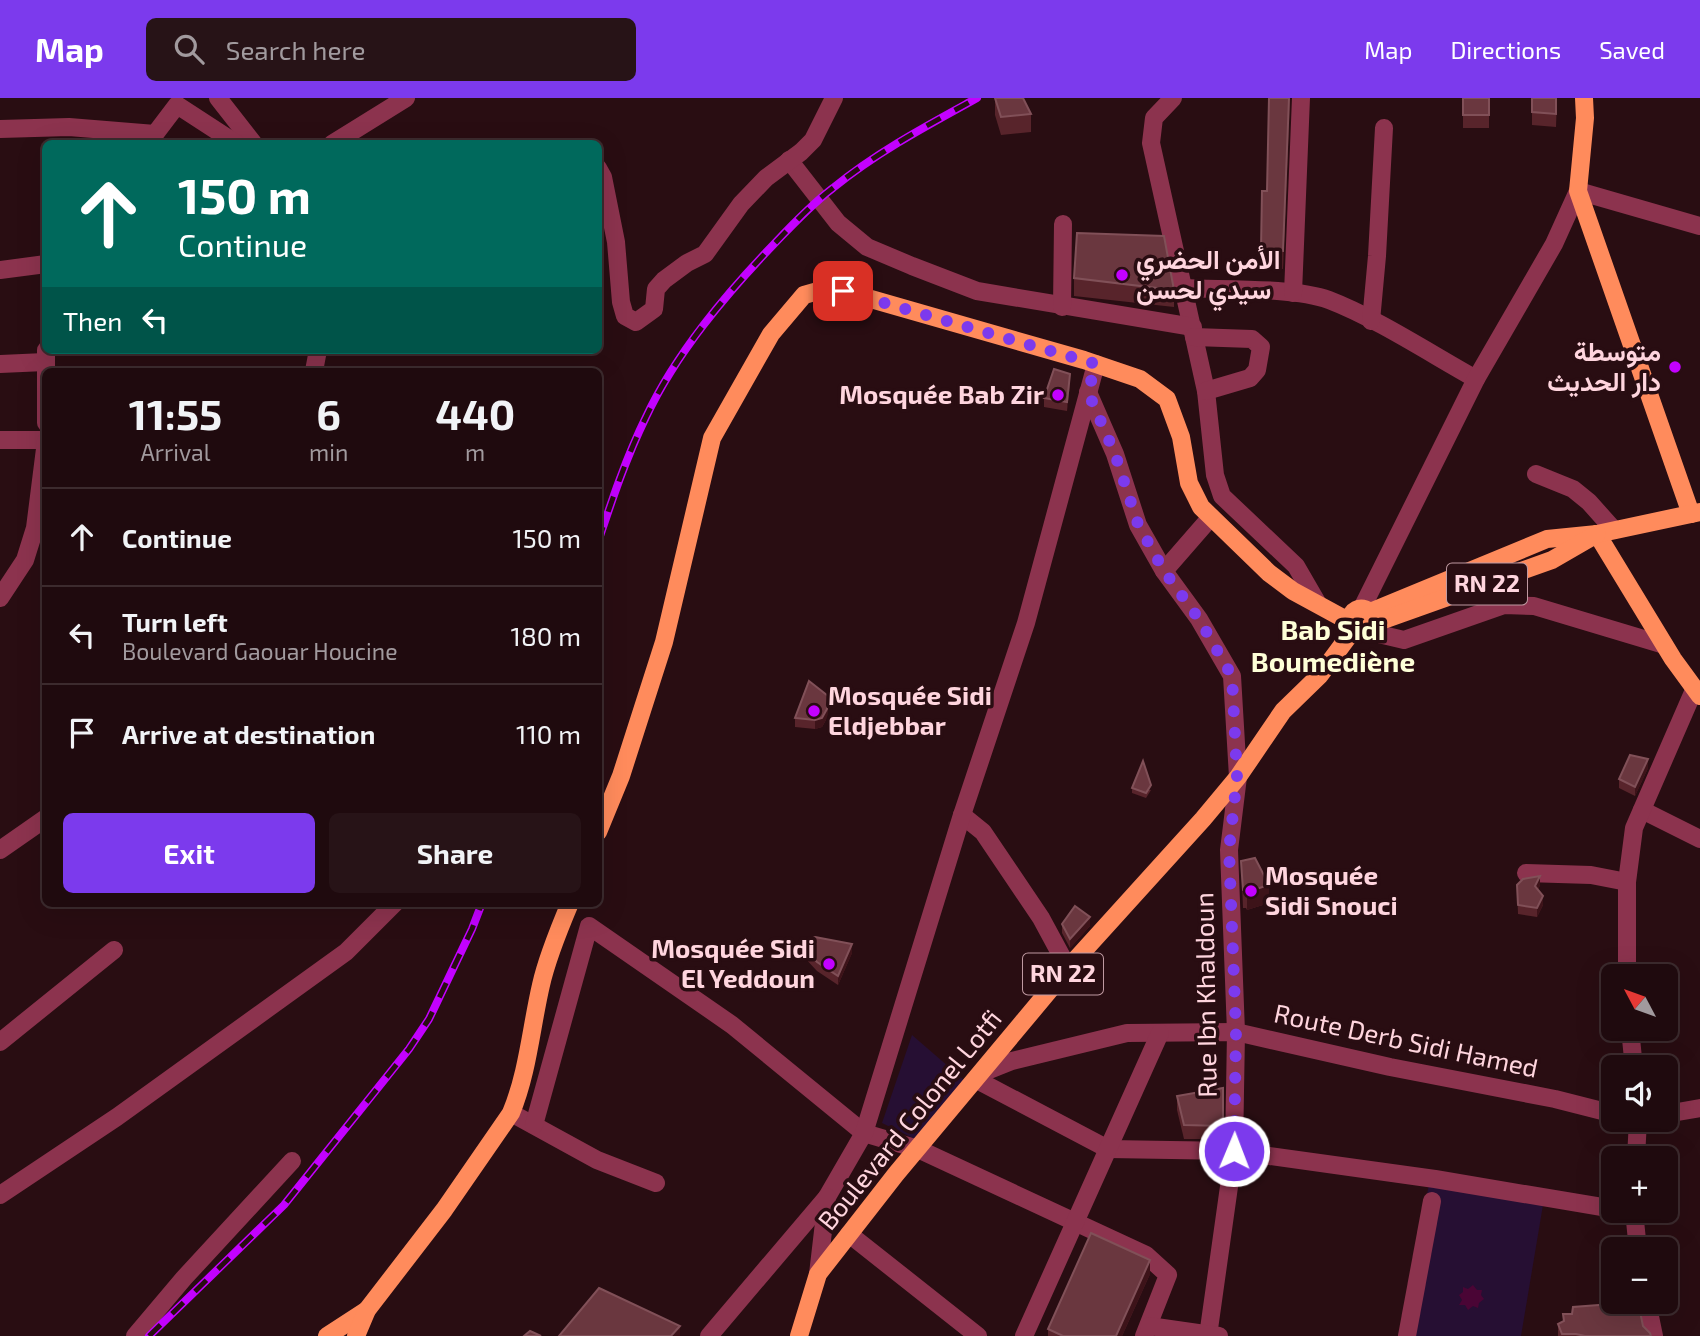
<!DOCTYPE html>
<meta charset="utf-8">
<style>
body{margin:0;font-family:"Exo 2",Vazirmatn,sans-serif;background:#271317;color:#f1f3f6;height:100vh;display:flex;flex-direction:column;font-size:26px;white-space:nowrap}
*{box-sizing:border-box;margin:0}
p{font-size:23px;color:#a19a9e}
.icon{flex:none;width:38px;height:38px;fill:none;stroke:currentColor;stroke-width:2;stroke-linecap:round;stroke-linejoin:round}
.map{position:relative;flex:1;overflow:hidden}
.drawer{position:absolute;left:42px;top:270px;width:560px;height:539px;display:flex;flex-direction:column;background:#1f0a0e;border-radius:10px;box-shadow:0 7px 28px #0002,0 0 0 2px #3c2b2e}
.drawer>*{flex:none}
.banner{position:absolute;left:42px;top:42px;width:560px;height:214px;border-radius:10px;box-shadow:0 7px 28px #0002,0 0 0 2px #3c2b2e;background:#00695c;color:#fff;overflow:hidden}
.needle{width:46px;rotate:311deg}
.controls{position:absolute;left:1601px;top:866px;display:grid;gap:14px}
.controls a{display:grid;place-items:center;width:77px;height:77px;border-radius:10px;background:#1f0a0e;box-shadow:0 7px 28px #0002,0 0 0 2px #3c2b2e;font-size:35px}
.pin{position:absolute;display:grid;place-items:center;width:60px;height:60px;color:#fff;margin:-30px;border-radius:14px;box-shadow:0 4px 10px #0006}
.me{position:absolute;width:77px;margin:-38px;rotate:1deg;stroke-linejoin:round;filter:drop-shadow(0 0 5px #0008)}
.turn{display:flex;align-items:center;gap:24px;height:147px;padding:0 21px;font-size:32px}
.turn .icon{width:91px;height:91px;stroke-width:2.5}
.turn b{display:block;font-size:49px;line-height:60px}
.then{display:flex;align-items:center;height:66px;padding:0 21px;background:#0003;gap:14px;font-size:26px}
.eta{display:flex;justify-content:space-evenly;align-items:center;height:119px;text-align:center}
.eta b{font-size:42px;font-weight:700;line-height:49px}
.action{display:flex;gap:14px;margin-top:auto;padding:14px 21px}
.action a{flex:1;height:80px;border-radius:10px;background:#7c3aed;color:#fff;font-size:28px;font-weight:700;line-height:80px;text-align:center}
.action a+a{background:#271317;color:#f1f3f6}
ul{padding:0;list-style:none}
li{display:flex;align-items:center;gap:21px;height:98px;padding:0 21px;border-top:2px solid #3c2b2e}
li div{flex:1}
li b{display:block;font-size:26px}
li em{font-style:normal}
header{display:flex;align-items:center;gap:42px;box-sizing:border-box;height:98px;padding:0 35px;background:#7c3aed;color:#fff}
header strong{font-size:33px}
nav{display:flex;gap:38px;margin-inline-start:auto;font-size:24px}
.search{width:490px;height:63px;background:#271317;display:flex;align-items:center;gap:18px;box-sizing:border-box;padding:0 24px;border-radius:10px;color:#a19a9e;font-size:26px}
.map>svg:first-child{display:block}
.green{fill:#260f33}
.water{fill:#4a0535}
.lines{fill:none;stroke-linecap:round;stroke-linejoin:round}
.minor{stroke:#8c334e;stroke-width:18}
.major{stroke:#ff8b5c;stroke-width:18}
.rail-casing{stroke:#c301ff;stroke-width:8}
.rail{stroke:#290d12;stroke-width:5;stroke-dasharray:16;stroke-linecap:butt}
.wall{fill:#58242b}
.shaded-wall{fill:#3d1319}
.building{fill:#6a373f;stroke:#815058;stroke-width:2}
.route{stroke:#7c3aed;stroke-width:12;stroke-dasharray:0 21.6}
.poi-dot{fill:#c301ff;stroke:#290d12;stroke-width:2.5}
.labels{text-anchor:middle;stroke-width:7;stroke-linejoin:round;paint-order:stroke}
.shield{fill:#290d12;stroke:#bf99a1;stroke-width:2}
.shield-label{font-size:24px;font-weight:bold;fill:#ffd5de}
.poi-label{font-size:26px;font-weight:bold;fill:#ffd5de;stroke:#290d12;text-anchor:start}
.street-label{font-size:26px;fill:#ffd5de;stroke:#290d12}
.neighbourhood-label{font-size:28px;font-weight:bold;fill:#feffd7;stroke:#290d12}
</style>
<header>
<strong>Map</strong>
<div class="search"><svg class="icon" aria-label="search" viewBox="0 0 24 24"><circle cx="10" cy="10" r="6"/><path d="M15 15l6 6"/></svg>Search here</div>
<nav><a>Map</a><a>Directions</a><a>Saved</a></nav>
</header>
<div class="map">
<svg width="1700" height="1238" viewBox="0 0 1700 1238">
<rect width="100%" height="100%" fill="#290d12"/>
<g class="green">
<polygon points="912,937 964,982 915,1041 882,1025"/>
<polygon points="1430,1081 1544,1101 1521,1238 1400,1238"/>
</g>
<polygon class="water" points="1473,1187 1477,1192 1482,1192 1481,1197 1484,1201 1479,1205 1478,1210 1473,1208 1468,1212 1465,1207 1459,1207 1462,1202 1459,1197 1463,1194 1463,1189 1468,1191"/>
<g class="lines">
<g class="minor">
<polyline points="218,0 254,46"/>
<polyline points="1173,0 1154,20 1151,45 1206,293 1215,377 1222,398 1296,468 1318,506"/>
<polyline points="0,31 69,29 155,36 177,7 237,46"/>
<polyline points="332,46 406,0"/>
<polyline points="789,62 838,125 867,149 912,168 977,193 1193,229"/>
<polyline points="598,70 603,79 616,144 621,204 625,218 636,224 654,211 656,191 664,182 687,165 705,156 741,106 766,80 801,54 813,42 834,0"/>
<polyline points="0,172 46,166"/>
<path d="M1184,190C1223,192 1293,189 1329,202C1376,220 1431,256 1476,281"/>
<polyline points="1293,195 1301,0"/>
<polyline points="1062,209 1063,126"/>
<polyline points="1371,223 1377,158 1384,30"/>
<polyline points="1194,239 1252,241 1261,249 1257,272 1250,280 1206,293"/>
<polyline points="0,266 45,264"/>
<polyline points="314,273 318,252"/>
<polyline points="1088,294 1115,356 1138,427 1164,473 1199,521 1232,578 1238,679 1229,752 1236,934 1234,1053 1208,1238"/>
<polyline points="46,325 46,252"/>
<polyline points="0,342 46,342"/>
<polyline points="1536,376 1573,391 1589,404 1614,432"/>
<polyline points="1164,473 1211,419"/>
<polyline points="0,500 25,462 35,430 46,343"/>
<polyline points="1362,510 1476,281 1554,146 1578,93 1700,128"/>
<polyline points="1366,533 1404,542 1504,507 1534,508 1664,547"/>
<polyline points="1642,712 1700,741"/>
<polyline points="962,717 983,734 1041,820 1068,870"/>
<polyline points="0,752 46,720"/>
<polyline points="1526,775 1591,777 1627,784"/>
<polyline points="1627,878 1627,784 1634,730 1694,592"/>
<polyline points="1630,931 1634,970"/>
<polyline points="0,944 114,852"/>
<polyline points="982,975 1012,963 1127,935 1236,934 1390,969 1555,1001 1614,1016"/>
<polyline points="977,982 1108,1051 1234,1053 1435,1081 1614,1111"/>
<polyline points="511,1015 597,1062 656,1085"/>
<polyline points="1666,1016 1700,1010"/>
<polyline points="534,1027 589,828 732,927 864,1035 918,1051 1146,1157 1168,1177 1144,1238"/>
<polyline points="1636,1060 1638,1022"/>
<polyline points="0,1097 117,1019 346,854 395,805"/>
<polyline points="1634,1113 1638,1152"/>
<polyline points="849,1136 978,1238"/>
<polyline points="818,1176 827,1099 864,1035 962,717 1026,525 1096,266"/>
<polyline points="1647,1204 1654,1238"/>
<polyline points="1149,1228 1219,1238"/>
<polyline points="135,1238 184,1180 292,1063"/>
<polyline points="709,1238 827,1099"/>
<polyline points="1024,1238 1160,935"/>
<polyline points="1407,1238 1432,1103"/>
</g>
<g class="major">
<polyline points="1584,0 1585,20 1578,93 1691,416"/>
<polyline points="1597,436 1673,561 1700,598"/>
<path d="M1350,524C1350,512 1360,507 1370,514L1547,441L1597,436L1700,414"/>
<path d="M598,734L621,678L664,544L712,340L771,236L804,197L825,191L843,193L1084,262L1140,281L1167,301L1181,339L1189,385L1201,409L1269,475L1293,493L1350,524C1352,532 1358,535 1366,533L1372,526L1552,462L1597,436"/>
<polyline points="327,1238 367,1212"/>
<path d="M356,1238L367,1212L444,1112L511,1015C528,974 531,930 541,887C547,860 559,831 570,805"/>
<polyline points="799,1238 818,1176 896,1076 1068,870 1203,721 1238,679 1283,613 1320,577 1354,531"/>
</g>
<g class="rail-casing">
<g id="rail">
<path d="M598,444C612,402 626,360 646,319C676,255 726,196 775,145C793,126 812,106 833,90C877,54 928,27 977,0"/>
<polyline points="149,1238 284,1107 409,951 429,921 472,831 482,805"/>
</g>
</g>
<use href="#rail" class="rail"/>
</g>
<g class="wall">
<polygon points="995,0 1031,16 1031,34 1001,37 995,17"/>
<polygon points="1269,0 1290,0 1283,171 1261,169 1262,93 1267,93"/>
<rect x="1463" y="0" width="26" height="30"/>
<polygon points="1532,0 1557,0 1556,29 1532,27"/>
<polygon points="598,177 600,196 600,214 598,214"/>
<polygon points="1074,180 1174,192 1174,209 1074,198"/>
<polygon points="1070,285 1067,313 1044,309 1044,300"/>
<polygon points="828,607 827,620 822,629 815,631 795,629 795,620"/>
<polygon points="1648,670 1635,698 1619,690 1619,681"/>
<polygon points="1132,690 1151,692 1146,700 1132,695"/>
<polygon points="1241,763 1269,805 1247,812 1246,810 1243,810"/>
<polygon points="1517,787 1540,787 1538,792 1543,807 1537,819 1518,816"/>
<polygon points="1062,826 1090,828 1070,850 1062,835"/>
<polygon points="803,849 852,855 838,887 817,873 803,858"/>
<polygon points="1223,990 1223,1041 1184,1041 1177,1012 1177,998"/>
<polygon points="1150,1176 1122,1238 1048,1238 1048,1231"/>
<polygon points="1563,1216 1643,1228 1651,1238 1558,1238 1558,1226 1563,1224"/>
</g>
<g class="shaded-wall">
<polygon points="1289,0 1290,0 1283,171 1283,153"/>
<polygon points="1070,276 1070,285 1067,313 1067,304"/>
<polygon points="828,598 827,620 822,629 815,631 815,622"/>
<polygon points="1648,661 1648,670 1635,698 1635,689"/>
<polygon points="1540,778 1540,787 1535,797 1535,788"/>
<polygon points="1269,787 1269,805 1247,812 1247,794"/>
<polygon points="1543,798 1543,807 1537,819 1537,810"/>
<polygon points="1090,819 1090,828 1070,850 1070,841"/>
<polygon points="852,846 852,855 838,887 838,878"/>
<polygon points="1150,1162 1150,1176 1122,1238 1116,1238"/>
<polygon points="680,1228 680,1238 671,1238"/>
</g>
<g class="building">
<polygon points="995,0 1023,0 1031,16 1001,19"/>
<polygon points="1269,0 1289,0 1283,153 1261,152 1262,93 1267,93"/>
<rect x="1463" y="0" width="26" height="17"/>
<polygon points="1532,0 1556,0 1556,16 1532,14"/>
<polygon points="1077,135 1164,138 1174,192 1074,180"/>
<polygon points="598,177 599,177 600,196 598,196"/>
<polygon points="1054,271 1070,276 1067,304 1044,300"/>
<polygon points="809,583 828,598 827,611 822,620 815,622 795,620"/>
<polygon points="1630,657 1648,661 1635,689 1619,681"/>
<polygon points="1143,663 1151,687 1146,695 1132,690"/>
<polygon points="1255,760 1269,787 1247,794 1246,792 1243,792 1241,763"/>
<polygon points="1540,778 1535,788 1543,798 1537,810 1518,807 1517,787 1523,781"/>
<polygon points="1075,808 1090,819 1070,841 1062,826"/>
<polygon points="815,839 852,846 838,878 817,864 803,849 808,842"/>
<polygon points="1223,990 1223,1028 1184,1027 1177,998"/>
<polygon points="1091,1135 1150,1162 1116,1238 1063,1238 1048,1231"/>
<polygon points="599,1190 680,1228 671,1238 559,1238"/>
<polygon points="1638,1204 1643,1228 1650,1235 1651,1238 1585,1238 1576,1236 1562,1236 1558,1226 1564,1223 1563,1216 1572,1216 1573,1209"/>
<polygon points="530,1233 541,1238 524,1238"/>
</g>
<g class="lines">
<polyline class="route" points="843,193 1096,266 1088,294 1115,356 1138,426 1164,473 1199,521 1232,578 1237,679 1229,752 1236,934 1234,1053"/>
</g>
<g class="poi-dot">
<circle cx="1122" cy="177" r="7"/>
<circle cx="1675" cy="269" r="7"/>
<circle cx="1058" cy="297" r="7"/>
<circle cx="814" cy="613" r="7"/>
<circle cx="1251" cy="793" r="7"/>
<circle cx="829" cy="866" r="7"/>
</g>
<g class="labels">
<g class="shield">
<rect x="1447" y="465.5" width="80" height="41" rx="5"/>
<rect x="1023" y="855.5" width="80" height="41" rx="5"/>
</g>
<g class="shield-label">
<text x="1487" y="494">RN 22</text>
<text x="1063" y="884">RN 22</text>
</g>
<g class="poi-label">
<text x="1136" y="171">الأمن الحضري<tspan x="1136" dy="30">سيدي لحسن</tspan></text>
<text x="1661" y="263" text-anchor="end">متوسطة<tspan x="1661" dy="30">دار الحديث</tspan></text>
<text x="1044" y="306" text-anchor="end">Mosquée Bab Zir</text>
<text x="828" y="607">Mosquée Sidi<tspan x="828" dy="30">Eldjebbar</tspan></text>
<text x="1265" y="787">Mosquée<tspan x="1265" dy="30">Sidi Snouci</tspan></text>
<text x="815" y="860" text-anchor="end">Mosquée Sidi<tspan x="815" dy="30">El Yeddoun</tspan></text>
</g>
<g class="street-label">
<text transform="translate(1206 897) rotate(-91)" y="9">Rue Ibn Khaldoun</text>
<text transform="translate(1406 943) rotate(12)" y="9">Route Derb Sidi Hamed</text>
<text transform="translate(910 1022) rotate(-51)" y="9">Boulevard Colonel Lotfi</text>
</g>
<g class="neighbourhood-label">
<text x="1333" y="542">Bab Sidi<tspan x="1333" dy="32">Boumediène</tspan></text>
</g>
</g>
</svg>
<div class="controls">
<a><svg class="needle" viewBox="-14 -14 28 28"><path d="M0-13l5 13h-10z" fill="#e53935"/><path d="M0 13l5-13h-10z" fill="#a19a9e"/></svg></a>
<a><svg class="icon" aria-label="sound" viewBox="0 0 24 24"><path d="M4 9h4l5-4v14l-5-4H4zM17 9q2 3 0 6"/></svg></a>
<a>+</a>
<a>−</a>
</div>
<div class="pin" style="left:843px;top:193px;background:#d93025"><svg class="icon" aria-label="arrive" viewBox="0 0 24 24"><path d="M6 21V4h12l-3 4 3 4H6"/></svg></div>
<svg class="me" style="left:1234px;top:1053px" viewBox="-20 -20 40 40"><circle r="17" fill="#7c3aed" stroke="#fff" stroke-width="3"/><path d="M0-11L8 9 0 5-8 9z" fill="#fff"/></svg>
<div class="banner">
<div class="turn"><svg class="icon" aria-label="ahead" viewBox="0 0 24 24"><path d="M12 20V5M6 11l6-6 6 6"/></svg><div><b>150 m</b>Continue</div></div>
<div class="then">Then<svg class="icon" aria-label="left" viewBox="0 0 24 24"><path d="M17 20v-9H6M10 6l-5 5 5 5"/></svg></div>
</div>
<section class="drawer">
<div class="eta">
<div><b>11:55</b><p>Arrival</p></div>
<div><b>6</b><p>min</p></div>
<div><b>440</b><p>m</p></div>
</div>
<ul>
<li><svg class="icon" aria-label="ahead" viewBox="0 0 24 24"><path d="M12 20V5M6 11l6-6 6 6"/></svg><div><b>Continue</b></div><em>150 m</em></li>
<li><svg class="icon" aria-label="left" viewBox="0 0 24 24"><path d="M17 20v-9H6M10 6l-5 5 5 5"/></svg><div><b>Turn left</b><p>Boulevard Gaouar Houcine</p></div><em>180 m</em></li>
<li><svg class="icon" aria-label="arrive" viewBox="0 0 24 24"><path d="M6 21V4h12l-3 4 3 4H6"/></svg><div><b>Arrive at destination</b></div><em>110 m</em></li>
</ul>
<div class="action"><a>Exit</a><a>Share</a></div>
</section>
</div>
